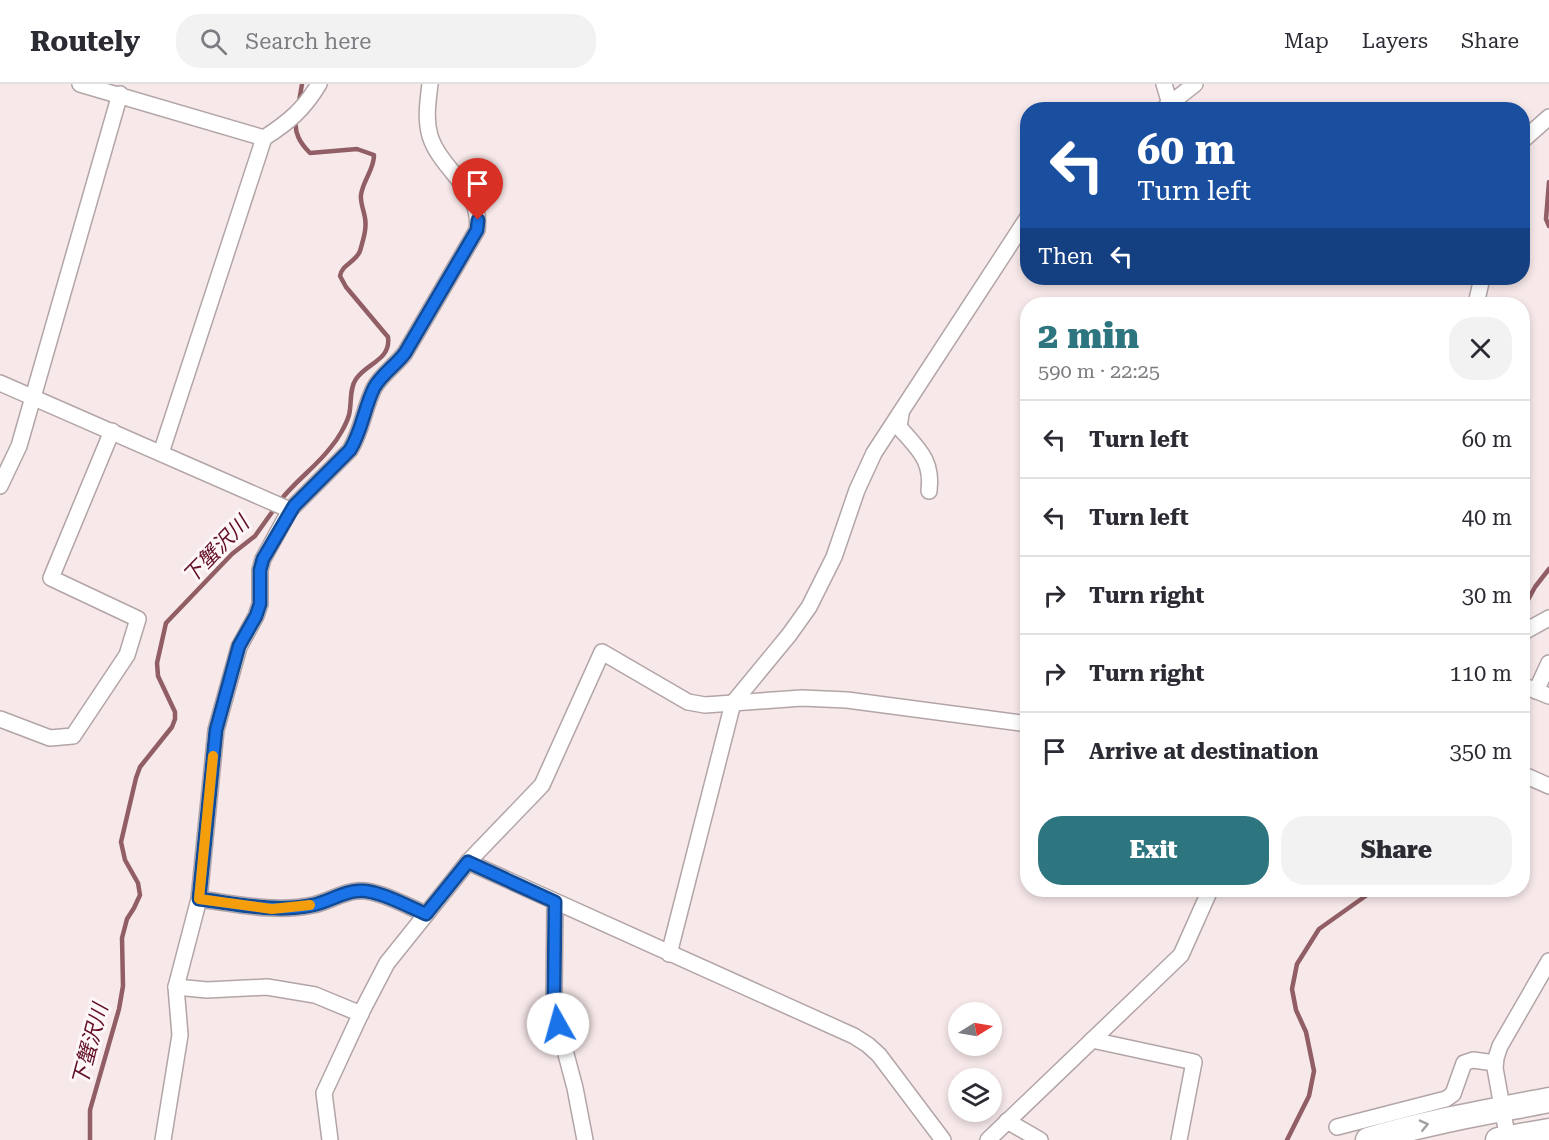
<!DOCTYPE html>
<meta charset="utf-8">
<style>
body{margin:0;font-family:"Roboto Serif","Noto Sans JP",serif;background:#f2f2f3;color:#2b2b33;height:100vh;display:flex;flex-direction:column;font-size:22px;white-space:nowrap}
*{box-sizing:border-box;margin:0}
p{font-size:20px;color:#7c7c81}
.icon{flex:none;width:33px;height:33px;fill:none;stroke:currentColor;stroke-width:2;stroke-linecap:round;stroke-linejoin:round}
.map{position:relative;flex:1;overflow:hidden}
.details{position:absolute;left:1020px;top:213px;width:510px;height:600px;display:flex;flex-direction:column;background:#fff;border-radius:24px;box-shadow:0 3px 9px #0003}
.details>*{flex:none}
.hud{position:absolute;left:1020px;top:18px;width:510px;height:183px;border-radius:24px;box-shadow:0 3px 9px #0003;background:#1a4fa0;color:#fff;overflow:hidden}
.needle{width:39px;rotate:79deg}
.tools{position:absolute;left:948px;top:918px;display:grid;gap:12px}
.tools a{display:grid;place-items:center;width:54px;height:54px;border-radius:50%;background:#fff;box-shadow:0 3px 9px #0003;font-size:30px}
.pin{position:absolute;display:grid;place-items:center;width:51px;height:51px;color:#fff;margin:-62px -26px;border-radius:50% 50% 50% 0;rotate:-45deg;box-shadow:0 0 6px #0007}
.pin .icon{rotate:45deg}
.me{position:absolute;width:66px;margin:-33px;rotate:353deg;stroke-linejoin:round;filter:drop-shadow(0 0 4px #0008)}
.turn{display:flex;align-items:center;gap:21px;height:126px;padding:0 18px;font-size:27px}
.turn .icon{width:78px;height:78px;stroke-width:2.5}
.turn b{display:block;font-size:42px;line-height:51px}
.then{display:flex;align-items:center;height:57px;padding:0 18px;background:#0003;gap:12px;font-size:22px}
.round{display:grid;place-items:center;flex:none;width:63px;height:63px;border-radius:24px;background:#f2f2f3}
.overview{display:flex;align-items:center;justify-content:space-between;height:102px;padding:0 18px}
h1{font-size:36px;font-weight:800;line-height:45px;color:#2d757f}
.button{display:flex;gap:12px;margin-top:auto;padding:12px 18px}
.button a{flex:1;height:69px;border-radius:24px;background:#2d757f;color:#fff;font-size:24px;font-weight:800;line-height:69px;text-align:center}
.button a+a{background:#f2f2f3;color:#2b2b33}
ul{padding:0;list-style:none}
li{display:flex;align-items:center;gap:18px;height:78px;padding:0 18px;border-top:2px solid #e1e1e2}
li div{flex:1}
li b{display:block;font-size:22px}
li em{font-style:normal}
header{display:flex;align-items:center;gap:36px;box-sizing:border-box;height:84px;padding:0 30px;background:#fff;border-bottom:2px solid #e1e1e2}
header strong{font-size:28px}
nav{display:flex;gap:33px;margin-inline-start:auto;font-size:21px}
.search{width:420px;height:54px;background:#f2f2f3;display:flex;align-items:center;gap:15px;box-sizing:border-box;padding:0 21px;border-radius:24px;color:#7c7c81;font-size:22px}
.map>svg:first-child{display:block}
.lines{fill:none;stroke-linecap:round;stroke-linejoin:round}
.stream{stroke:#905e64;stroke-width:4.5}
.minor-casing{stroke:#b3a5a7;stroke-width:18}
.primary-casing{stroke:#b3a5a7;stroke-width:27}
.minor{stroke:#fff;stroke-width:15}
.primary{stroke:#fff;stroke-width:24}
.oneway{stroke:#a19f9f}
.route-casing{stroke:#114b97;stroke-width:15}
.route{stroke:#1a73e8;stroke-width:10}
.slow{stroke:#f59e0b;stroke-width:10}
.labels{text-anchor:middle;stroke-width:6;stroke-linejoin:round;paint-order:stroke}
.water-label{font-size:21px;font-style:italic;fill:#620e24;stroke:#fef7f8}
</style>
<header>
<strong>Routely</strong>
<div class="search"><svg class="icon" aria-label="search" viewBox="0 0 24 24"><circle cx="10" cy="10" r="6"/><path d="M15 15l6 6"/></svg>Search here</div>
<nav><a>Map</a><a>Layers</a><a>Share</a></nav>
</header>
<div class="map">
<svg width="1549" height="1056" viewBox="0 0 1549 1056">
<rect width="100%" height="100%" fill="#f7e8e9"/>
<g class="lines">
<g class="stream">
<polyline points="299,18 302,0"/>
<polyline points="1549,98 1546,135 1549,142"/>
<path d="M280,417C295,397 316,383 331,363C338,355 346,341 349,331C352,319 349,305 356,295C367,279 391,276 388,253L346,203L340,192C342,180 356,178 360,167C363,156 367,145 365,134C364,127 360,118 361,111C363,96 374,86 374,71L357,65L310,69C300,59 294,49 296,35"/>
<polyline points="1522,527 1535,503 1549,485"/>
<polyline points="90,1056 90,1026 119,925 123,902 122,854 127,835 134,824 140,811 138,799 125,776 121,758 136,694 140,683 172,643 175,635 175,628 158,592 157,579 166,539 232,470 255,452 275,424"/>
<polyline points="1287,1056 1309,1012 1314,987 1306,948 1296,926 1292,905 1297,880 1319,845 1374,806"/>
</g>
<g class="minor-casing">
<g id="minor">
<polyline points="80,0 264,54"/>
<polyline points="1164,0 1170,20"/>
<polyline points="1162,26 1195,0"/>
<polyline points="1522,57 1549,33"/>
<polyline points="1476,220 1482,194"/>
<path d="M0,299L290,426L350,366C362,347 364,324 374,304C381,291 396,281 405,269L477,146C483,106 441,87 430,52C425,35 428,17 430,0"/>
<path d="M901,330L899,343C918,365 933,376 929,407"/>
<path d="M161,369L264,54C289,38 304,25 319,0"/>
<polyline points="0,402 19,362 120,10"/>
<polyline points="1522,549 1549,534"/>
<polyline points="1522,601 1549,612"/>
<polyline points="1536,607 1549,579"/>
<polyline points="0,635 50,654 73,652 127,571 138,535 51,494 112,347"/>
<polyline points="1522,690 1549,702"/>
<polyline points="468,778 854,952 868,961 879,971 943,1056"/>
<path d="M199,815C237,820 276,829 313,821C328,818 342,808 357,807C375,804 409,823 426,830"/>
<polyline points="555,818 554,911 558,940 575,1004 585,1056"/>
<polyline points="669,870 733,619 789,551 809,523 834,473 857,406 874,369 1028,133"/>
<polyline points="176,903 207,906 267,903 315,911 361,930"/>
<polyline points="1092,956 1194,978 1179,1056"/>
<polyline points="1007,1037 1040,1056"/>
<polyline points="1337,1043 1446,1015 1453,1010 1464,979 1473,976 1495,979"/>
<polyline points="163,1056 180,951 176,903 199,815 216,646 239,563 256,532 260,520 260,486 263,475 290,426"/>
<polyline points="330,1056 324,1009 362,927 387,879 468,778 542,701 602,568 688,618 705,621 802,614 847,616 1028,640"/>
<polyline points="988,1056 1181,871 1210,806"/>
<polyline points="1508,1056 1495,984 1496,974 1500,962 1549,877"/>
</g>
</g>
<g class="primary-casing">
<g id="primary">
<path d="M1368,1056C1427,1038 1488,1028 1549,1016"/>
<polyline points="1498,1056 1549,1047"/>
</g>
</g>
<use href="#minor" class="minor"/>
<use href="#primary" class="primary"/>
</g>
<defs><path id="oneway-chevron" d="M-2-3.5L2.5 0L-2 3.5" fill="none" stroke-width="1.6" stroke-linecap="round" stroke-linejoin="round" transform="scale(1.5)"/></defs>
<use class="oneway" href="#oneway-chevron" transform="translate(1424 1041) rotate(-13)"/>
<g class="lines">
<g class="route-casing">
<path id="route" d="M478,136L477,146L405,269C396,281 381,291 374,304C364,324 362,347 350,366L294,422L263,475L260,486V520L256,532L239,562L216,646L199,815C237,820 276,829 313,821C328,818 342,808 357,807C375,804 409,823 426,830L468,778L555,818L554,911L558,940"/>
</g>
<use href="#route" class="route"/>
<polyline class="slow" points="213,672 199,815 272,825 310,821"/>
</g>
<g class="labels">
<g class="water-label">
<text transform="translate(216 466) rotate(-46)" y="7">下蟹沢川</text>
<text transform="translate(90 961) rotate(-75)" y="7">下蟹沢川</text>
</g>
</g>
</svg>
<div class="tools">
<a><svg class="needle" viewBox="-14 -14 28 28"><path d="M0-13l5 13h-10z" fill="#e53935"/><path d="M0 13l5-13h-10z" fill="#7c7c81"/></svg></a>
<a><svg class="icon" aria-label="layers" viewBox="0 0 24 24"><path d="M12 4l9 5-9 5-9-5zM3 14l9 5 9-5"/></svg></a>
</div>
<div class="pin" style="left:478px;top:136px;background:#d93025"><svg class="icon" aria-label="arrive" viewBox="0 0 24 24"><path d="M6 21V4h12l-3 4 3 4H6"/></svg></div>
<svg class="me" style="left:558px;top:940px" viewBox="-20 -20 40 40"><circle r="19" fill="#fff"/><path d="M0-13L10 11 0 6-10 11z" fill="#1a73e8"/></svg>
<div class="hud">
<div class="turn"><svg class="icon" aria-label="left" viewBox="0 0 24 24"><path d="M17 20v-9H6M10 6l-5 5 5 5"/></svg><div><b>60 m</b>Turn left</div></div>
<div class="then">Then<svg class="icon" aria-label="left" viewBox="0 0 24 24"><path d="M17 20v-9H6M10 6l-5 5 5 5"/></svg></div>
</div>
<section class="details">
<div class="overview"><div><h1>2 min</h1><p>590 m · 22:25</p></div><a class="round"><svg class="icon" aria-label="close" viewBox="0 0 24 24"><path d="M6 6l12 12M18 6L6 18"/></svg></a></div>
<ul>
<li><svg class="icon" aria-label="left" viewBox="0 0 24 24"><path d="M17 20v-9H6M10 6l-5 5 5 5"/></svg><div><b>Turn left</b></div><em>60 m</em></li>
<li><svg class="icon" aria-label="left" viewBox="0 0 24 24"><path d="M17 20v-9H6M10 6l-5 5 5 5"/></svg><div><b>Turn left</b></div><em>40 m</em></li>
<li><svg class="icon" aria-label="right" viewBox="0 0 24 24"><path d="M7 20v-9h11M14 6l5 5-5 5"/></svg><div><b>Turn right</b></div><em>30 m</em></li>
<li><svg class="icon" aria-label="right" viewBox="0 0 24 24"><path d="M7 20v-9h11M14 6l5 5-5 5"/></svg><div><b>Turn right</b></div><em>110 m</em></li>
<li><svg class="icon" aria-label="arrive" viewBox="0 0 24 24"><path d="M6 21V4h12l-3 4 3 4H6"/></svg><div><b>Arrive at destination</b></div><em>350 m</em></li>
</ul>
<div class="button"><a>Exit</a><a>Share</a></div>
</section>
</div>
